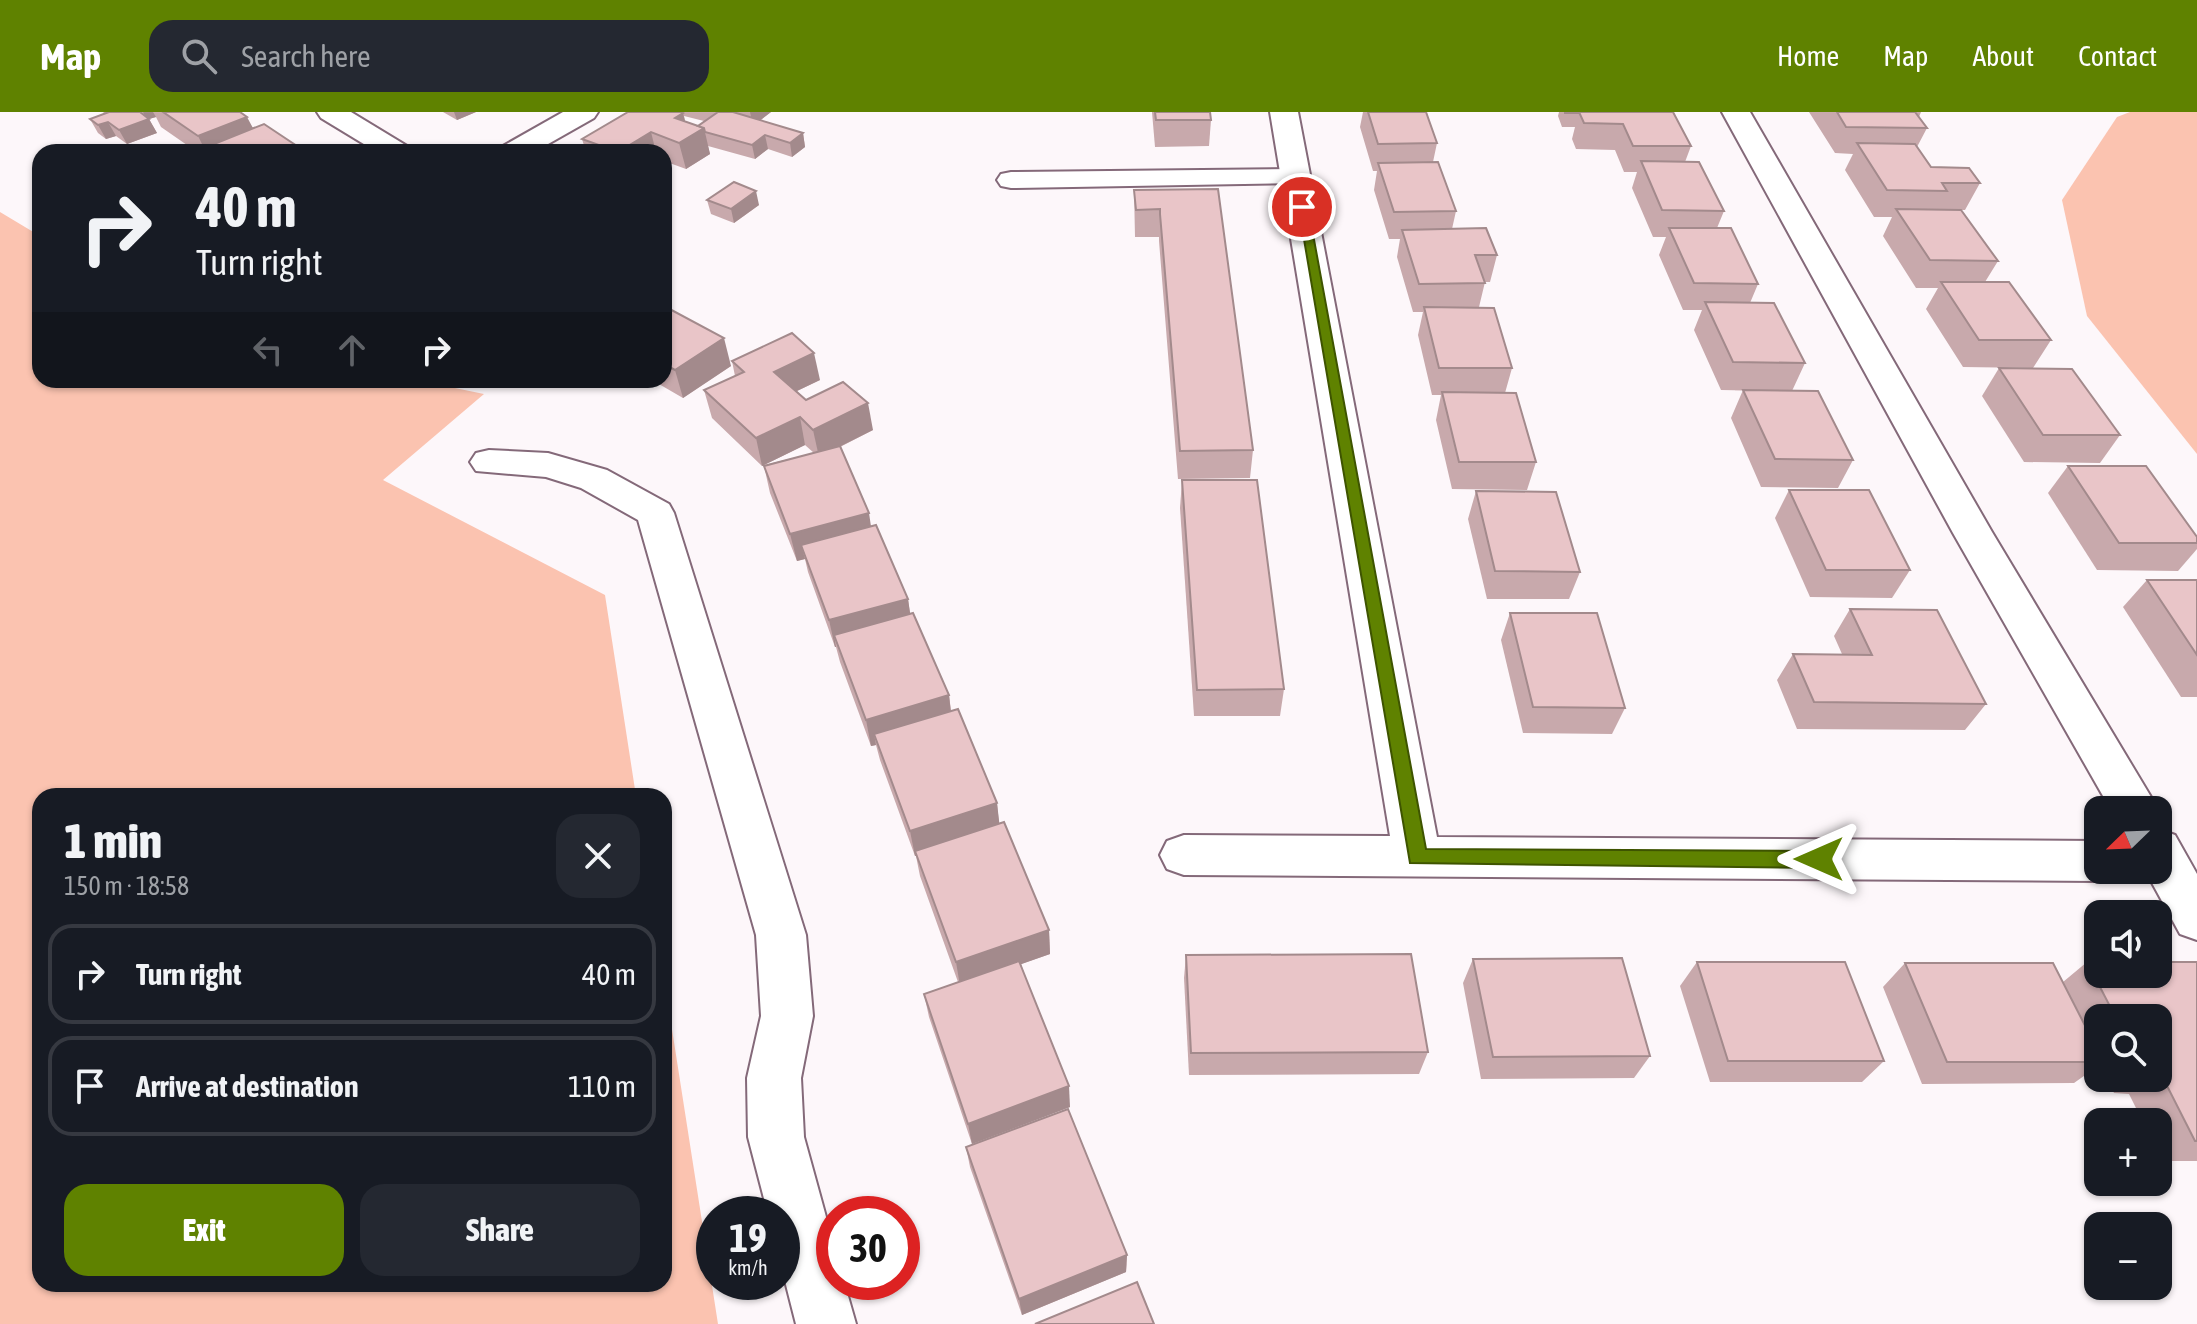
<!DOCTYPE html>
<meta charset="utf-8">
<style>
body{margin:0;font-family:"Asap Condensed",sans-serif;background:#242831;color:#f1f3f6;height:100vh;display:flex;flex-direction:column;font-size:30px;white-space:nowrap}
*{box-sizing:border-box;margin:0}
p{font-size:26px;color:#9ea1a6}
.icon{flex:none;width:44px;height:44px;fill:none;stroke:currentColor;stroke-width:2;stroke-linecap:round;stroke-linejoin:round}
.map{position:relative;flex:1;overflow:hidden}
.details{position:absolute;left:32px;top:676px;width:640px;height:504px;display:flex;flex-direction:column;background:#171b24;border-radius:24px;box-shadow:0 2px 6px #0004}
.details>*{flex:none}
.hud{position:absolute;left:32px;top:32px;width:640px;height:244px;border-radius:24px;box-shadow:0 2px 6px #0004;background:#171b24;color:#f1f3f6;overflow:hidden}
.needle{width:52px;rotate:247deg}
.controls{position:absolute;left:2084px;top:684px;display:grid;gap:16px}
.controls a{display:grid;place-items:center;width:88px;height:88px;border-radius:16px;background:#171b24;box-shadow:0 2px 6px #0004;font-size:40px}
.speed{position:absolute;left:696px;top:1084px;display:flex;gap:16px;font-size:40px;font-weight:700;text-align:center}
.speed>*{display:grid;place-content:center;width:104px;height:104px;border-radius:50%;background:#171b24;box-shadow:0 2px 6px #0004;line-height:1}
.speed small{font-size:20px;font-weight:400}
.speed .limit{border:12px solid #d22;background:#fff;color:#111}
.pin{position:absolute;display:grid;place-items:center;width:68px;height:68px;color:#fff;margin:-34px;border:4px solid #fff;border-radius:50%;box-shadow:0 2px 8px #0007}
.me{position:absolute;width:88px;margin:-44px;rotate:270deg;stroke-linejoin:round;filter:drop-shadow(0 0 6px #0008)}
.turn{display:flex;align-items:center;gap:28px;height:168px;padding:0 32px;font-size:36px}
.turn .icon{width:104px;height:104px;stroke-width:2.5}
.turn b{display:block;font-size:56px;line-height:68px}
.lanes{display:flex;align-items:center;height:76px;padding:0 32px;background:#0003;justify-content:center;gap:40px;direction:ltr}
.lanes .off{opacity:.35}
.round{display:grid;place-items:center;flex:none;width:84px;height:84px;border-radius:24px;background:#242831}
.summary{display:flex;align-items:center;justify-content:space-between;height:136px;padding:0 32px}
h1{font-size:48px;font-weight:800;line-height:60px}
.primary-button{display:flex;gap:16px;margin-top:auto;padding:16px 32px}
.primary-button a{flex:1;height:92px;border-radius:24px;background:#5f8200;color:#fff;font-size:32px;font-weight:800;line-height:92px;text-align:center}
.primary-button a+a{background:#242831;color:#f1f3f6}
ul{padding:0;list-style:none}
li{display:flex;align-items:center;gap:24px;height:100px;margin:0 16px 12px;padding:0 16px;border:4px solid #363941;border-radius:24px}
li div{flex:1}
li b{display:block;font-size:30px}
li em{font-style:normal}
header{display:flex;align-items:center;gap:48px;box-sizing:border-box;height:112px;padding:0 40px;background:#5f8200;color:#fff}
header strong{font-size:38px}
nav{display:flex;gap:44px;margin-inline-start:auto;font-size:28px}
.search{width:560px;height:72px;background:#242831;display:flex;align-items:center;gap:20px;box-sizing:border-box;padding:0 28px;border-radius:24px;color:#9ea1a6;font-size:30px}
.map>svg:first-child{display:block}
.green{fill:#fbc3b0}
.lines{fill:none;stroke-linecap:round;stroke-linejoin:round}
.lane-casing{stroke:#846979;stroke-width:4}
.street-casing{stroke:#846979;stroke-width:4}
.lane{fill:#fff;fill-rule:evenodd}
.street{fill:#fff;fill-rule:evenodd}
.wall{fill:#c8a9ac;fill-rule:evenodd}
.shaded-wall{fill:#a38a8c}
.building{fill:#e9c5c8;stroke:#a38a8c;stroke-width:2}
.route{fill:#5f8200;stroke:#3e5400;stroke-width:2}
</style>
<header>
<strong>Map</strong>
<div class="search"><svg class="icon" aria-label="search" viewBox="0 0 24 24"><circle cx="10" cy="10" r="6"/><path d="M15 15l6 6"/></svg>Search here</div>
<nav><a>Home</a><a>Map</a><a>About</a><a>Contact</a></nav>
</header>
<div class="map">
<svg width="2197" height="1212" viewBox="0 0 2197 1212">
<rect width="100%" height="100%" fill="#fdf7fa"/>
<g class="green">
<polygon points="2130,0 2197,0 2197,342 2087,204 2062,88 2117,5"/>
<polygon points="0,100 40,124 40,268 416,268 484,282 383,368 605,483 636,684 40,684 40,1172 664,1172 664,866 718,1212 0,1212"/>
</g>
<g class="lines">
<g class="lane-casing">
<polygon id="lane" points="1296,57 1306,59 1310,65 1306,71 1011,76 1001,74 997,68 1001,62 1011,60"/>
</g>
<g class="street-casing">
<g id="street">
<polygon points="317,0 351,0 407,34 412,40 377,40 321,6"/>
<polygon points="563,0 598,0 594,6 534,40 498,40 503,34"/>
<polygon points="1270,0 1298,0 1437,725 2098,729 2098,758 2117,758 2115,763 2098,769 1184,763 1167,757 1160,743 1167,729 1184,723 1390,724"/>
<polygon points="1722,0 1750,0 1992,420 2151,685 2158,698 2111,698 1953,421"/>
<polygon points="489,338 548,341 607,358 669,392 674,401 806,823 813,904 801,966 804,1025 834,1134 834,1170 844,1170 856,1212 796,1212 782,1157 782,1102 768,1102 748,1025 747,966 761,904 756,823 638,408 581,376 546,365 476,359 470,350 476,341"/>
<polygon points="2158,717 2175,723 2197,762 2197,828 2180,822 2145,758 2158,758"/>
</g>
</g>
<use href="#lane" class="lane"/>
<use href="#street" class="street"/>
</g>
<g class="wall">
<polygon points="103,0 240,0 253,16 306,40 197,40 161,15 156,5 149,7 157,21 127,32 116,24 106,27 98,21 90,7 105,2"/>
<polygon points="443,0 476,0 457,8"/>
<path d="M628,0H771L760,8L803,21L805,35L792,45L768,37L755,47L708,34L710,42L686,57L664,49V40H586L582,27ZM684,4L704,9L698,14L685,9Z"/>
<polygon points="1152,0 1210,0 1211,8 1209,34 1155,35"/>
<polygon points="1363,0 1426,0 1437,31 1433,50 1456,99 1452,117 1497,143 1490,170 1485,170 1479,195 1512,256 1505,281 1536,350 1527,378 1452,377 1436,308 1441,283 1432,283 1418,223 1423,200 1413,200 1397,145 1400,127 1389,127 1374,78 1377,59 1373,59 1360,15"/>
<polygon points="1559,0 1603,0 1691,34 1685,50 1724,99 1717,116 1758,172 1750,191 1805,251 1792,279 1853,348 1838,376 1761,375 1731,306 1743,278 1776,279 1721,278 1694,218 1702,198 1683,198 1659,143 1666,125 1653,125 1632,76 1637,60 1624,60 1615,38 1576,37 1572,27 1575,15 1562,15 1558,4"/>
<polygon points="1809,0 1921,0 1919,5 1927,16 1917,35 1931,55 1980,71 1965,98 1961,98 1998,149 1985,170 2051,228 2033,256 1963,255 1926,197 1938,176 1916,176 1883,124 1892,105 1874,105 1845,58 1853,42 1835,41"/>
<polygon points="1218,77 1253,338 1250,366 1178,367 1159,129 1159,125 1135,125 1134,78"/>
<polygon points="707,88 759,93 734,111 711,102"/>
<polygon points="664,194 731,254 683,286 652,268 664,268"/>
<path d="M732,249L820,268L797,279L806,288L873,318L840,335L871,415L908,487L910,502L949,583L951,599L997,691L999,712L1049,818L1050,842L1021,852L1070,995L972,1032L929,905L924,882L958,870L920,764L916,744H915L880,648L876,633L871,634L840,550L836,535H835L808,460L805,447L797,449L770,381L764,354H762L712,306L704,278L735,264ZM805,333L814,341L764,353Z"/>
<polygon points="1999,256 2120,323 2100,351 2024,350 1982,284"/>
<polygon points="2068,354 2197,431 2197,437 2178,459 2097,458 2048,381"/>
<polygon points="1182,368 1284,577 1280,604 1194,604 1180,396"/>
<polygon points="1789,378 1910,458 1892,486 1810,485 1775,406"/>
<polygon points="1476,379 1580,460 1569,487 1487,487 1468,407"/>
<polygon points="2147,468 2197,468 2197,585 2181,585 2123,495"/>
<polygon points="1850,497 1986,592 1965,618 1797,617 1777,568 1793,542 1842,542 1834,524"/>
<polygon points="1510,501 1625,596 1612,622 1523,621 1501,528"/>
<polygon points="1186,843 1428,940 1419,962 1189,963 1184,866"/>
<polygon points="1473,847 1650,944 1634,966 1481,967 1463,871"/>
<polygon points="1697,850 1884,949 1862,970 1710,970 1680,874"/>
<polygon points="2087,850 2197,850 2197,1049 2163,1049 2158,1040 2158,1010 2143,1010 2129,982 2114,981 2106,966 2158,966 2158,906 2098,906 2098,954 2074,971 1922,972 1883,875 1905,851 2063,870"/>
<polygon points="966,1035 1127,1143 1126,1160 1022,1203 970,1055"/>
</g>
<g class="shaded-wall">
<polygon points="143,0 153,0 156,5 149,7 157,21 127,32 119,18 147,8"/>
<polygon points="454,0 476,0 457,8"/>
<polygon points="750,0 771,0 753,14"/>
<polygon points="683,1 689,25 704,16 710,42 686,57 679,31 675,6"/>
<polygon points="247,5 261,31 214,32 218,40 206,40 198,24"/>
<polygon points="108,10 116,24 106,27 98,13"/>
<polygon points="651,20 656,40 618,40"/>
<polygon points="803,21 805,35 792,45 790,31"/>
<polygon points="765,23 768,37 755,47 752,33"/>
<polygon points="756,79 759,93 734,111 731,97"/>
<polygon points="724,226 731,254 683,286 675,258"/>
<polygon points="814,241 820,268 780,287 774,260"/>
<polygon points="868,291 873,318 819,345 813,318"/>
<polygon points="800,305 805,333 762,354 756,326"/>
<polygon points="869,401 873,428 801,433 805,447 797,449 790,422"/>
<polygon points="908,487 912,514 834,523 836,535 835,535 829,508"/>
<polygon points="949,583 952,610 874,622 876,633 871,634 866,608"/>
<polygon points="997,691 1000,717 915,739 916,744 915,744 910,719"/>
<polygon points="1049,818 1050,842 960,874 956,850"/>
<polygon points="1069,974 1070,995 972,1032 968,1012"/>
<polygon points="1127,1143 1126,1160 1022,1203 1019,1187"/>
</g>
<g class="building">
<polygon points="109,0 140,0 149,7 119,18 108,10 98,13 90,7"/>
<polygon points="163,0 240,0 247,5 198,24"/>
<polygon points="628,0 681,0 683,1 675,6 704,16 679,31 651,20 618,40 582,27"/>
<polygon points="718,0 733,0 803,21 790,31 765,23 752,33 705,20 704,16 698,14"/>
<polygon points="1155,0 1210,0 1211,8 1156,8"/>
<polygon points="1368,0 1426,0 1437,31 1378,32"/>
<polygon points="1565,0 1603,0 1579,0 1580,1 1565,1"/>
<polygon points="1579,0 1673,0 1691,34 1633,34 1623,12 1584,11"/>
<polygon points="1837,0 1915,0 1927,16 1846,15"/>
<polygon points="264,12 306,40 225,40 214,32"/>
<polygon points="1857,31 1915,32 1931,55 1969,56 1980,71 1942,71 1947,79 1887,78"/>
<polygon points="1641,49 1699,50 1724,99 1662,98"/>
<polygon points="1438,50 1456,99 1394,100 1378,51"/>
<polygon points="734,70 756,79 731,97 707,88"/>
<polygon points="1218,77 1253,338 1180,339 1160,102 1160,97 1136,98 1134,78"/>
<polygon points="1896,97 1961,98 1998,149 1930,148"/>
<polygon points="1486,116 1497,143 1475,143 1485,171 1419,172 1402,118"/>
<polygon points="1669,116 1731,116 1758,172 1694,171"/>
<polygon points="1941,170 2009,170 2051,228 1979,228"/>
<polygon points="1705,190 1774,191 1805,251 1733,250"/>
<polygon points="664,194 724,226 675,258 664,252"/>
<polygon points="1424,195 1494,196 1512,256 1439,256"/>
<polygon points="792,221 814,241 774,260 806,288 843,270 868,291 813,318 800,305 756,326 704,278 744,260 732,249"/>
<polygon points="1999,256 2072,257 2120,323 2043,323"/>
<polygon points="1743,278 1818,279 1853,348 1775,347"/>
<polygon points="1442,280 1516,281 1536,350 1459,350"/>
<polygon points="840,334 869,401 790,422 764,354"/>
<polygon points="2068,354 2146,354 2197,425 2197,431 2119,431"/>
<polygon points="1182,368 1257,368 1284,577 1197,578"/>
<polygon points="1789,378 1869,378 1910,458 1826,458"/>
<polygon points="1476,379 1556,380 1580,460 1495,459"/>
<polygon points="876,413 908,487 829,508 801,433"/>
<polygon points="2147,468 2197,468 2197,543"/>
<polygon points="1850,497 1937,498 1986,592 1814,590 1793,542 1872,543"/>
<polygon points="913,501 949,583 866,608 834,523"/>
<polygon points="1510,501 1597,501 1625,596 1533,595"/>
<polygon points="958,597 997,691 910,719 874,622"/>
<polygon points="1004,710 1049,818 956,850 915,739"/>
<polygon points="1411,842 1428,940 1191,941 1186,843"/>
<polygon points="1622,846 1650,944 1493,945 1473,847"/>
<polygon points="1019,849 1069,974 968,1012 924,882"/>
<polygon points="1697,850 1845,850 1884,949 1728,949"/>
<polygon points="2087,850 2098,850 2098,862 2158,862 2158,850 2197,850 2197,1029 2195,1029 2160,960 2158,960 2158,906 2116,906"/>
<polygon points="1905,851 2053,851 2098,939 2098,950 1947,950"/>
<polygon points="1068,997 1127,1143 1019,1187 966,1035"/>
<polygon points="1137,1170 1154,1212 1035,1212"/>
</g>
<polygon class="route" points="1298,92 1308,95 1426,737 1819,739 1826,741 1829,747 1826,753 1819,756 1410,751"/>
</svg>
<div class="controls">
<a><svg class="needle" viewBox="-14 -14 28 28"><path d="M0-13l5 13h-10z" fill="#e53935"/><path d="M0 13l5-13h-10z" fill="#9ea1a6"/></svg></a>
<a><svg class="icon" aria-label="sound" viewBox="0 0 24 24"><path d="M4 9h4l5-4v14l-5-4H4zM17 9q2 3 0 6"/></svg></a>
<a><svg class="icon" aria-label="search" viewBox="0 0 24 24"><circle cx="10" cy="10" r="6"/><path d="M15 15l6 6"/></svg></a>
<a>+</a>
<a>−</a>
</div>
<div class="speed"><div>19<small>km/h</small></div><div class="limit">30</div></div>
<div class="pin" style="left:1302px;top:95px;background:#d93025"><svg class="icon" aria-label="arrive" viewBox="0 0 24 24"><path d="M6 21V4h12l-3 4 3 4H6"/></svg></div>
<svg class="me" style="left:1819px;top:747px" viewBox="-20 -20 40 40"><path d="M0-17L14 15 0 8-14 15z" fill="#5f8200" stroke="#fff" stroke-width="4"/></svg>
<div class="hud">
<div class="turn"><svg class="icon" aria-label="right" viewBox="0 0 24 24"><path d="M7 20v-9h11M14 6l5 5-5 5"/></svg><div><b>40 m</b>Turn right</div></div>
<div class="lanes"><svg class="icon off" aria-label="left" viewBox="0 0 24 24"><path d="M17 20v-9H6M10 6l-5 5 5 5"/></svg><svg class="icon off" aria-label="ahead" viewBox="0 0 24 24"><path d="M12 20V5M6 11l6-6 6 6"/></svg><svg class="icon" aria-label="right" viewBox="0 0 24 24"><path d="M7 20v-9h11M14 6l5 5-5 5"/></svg></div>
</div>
<section class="details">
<div class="summary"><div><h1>1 min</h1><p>150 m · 18:58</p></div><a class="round"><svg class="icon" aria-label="close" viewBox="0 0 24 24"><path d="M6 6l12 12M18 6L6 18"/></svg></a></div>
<ul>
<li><svg class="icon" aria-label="right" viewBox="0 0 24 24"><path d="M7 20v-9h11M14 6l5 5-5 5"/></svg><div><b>Turn right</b></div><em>40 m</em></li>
<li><svg class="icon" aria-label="arrive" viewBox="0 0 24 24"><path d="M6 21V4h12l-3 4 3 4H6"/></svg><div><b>Arrive at destination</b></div><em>110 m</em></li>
</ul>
<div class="primary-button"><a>Exit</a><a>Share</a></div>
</section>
</div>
